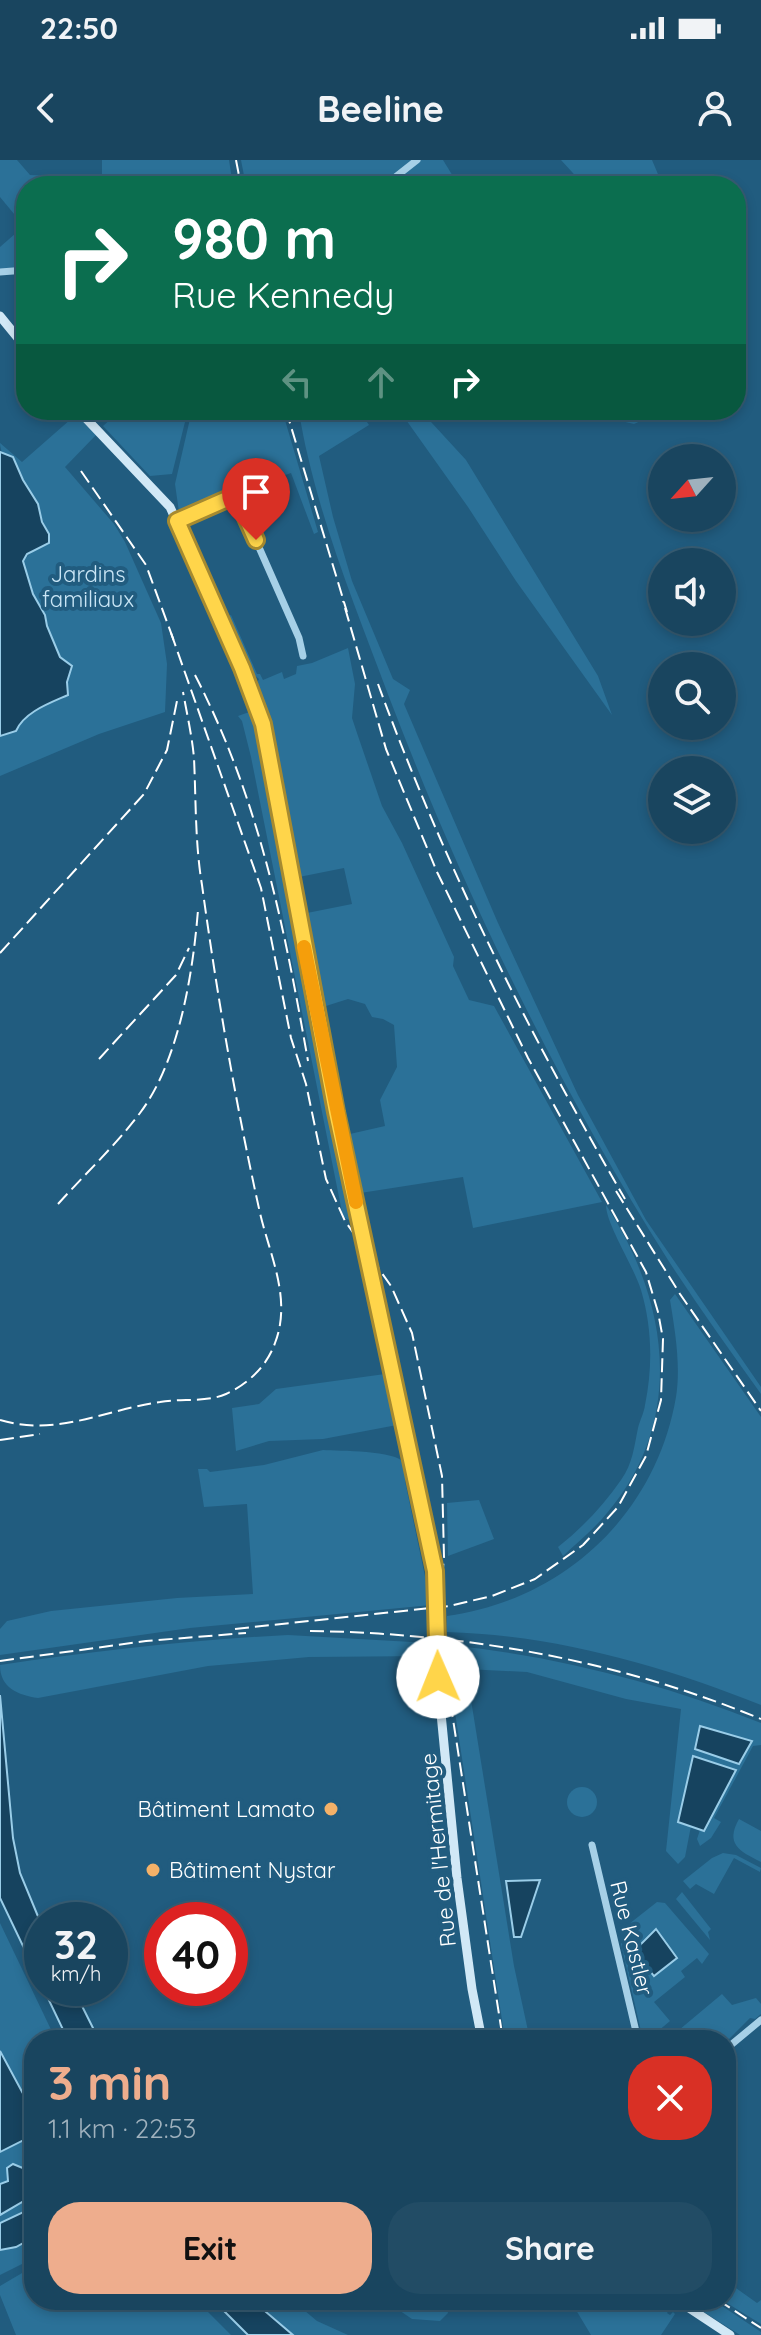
<!DOCTYPE html>
<meta charset="utf-8">
<style>
body{margin:0;font-family:Quicksand,sans-serif;background:#224c65;color:#f1f3f6;height:100vh;display:flex;flex-direction:column;font-size:30px;white-space:nowrap}
*{box-sizing:border-box;margin:0}
p{font-size:26px;color:#9fb1bd}
.icon{flex:none;width:44px;height:44px;fill:none;stroke:currentColor;stroke-width:2;stroke-linecap:round;stroke-linejoin:round}
.map{position:relative;flex:1;overflow:hidden}
.side{position:absolute;left:24px;top:1870px;width:712px;height:280px;display:flex;flex-direction:column;background:#19455f;border-radius:32px;box-shadow:0 4px 12px #0003,0 0 0 2px #375d74}
.side>*{flex:none}
.hud{position:absolute;left:16px;top:16px;width:730px;height:244px;border-radius:32px;box-shadow:0 4px 12px #0003,0 0 0 2px #375d74;background:#0b6e4f;color:#fff;overflow:hidden}
.needle{width:52px;rotate:243deg}
.fabs{position:absolute;left:648px;top:284px;display:grid;gap:16px}
.fabs a{display:grid;place-items:center;width:88px;height:88px;border-radius:50%;background:#19455f;box-shadow:0 4px 12px #0003,0 0 0 2px #375d74;font-size:40px}
.speed{position:absolute;left:24px;top:1742px;display:flex;gap:16px;font-size:40px;font-weight:700;text-align:center}
.speed>*{display:grid;place-content:center;width:104px;height:104px;border-radius:50%;background:#19455f;box-shadow:0 4px 12px #0003,0 0 0 2px #375d74;line-height:1}
.speed small{font-size:20px;font-weight:400}
.speed .limit{border:12px solid #d22;background:#fff;color:#111}
.pin{position:absolute;display:grid;place-items:center;width:68px;height:68px;color:#fff;margin:-82px -34px;border-radius:50% 50% 50% 0;rotate:-45deg;box-shadow:0 0 8px #0007}
.pin .icon{rotate:45deg}
.me{position:absolute;width:88px;margin:-44px;rotate:359deg;stroke-linejoin:round;filter:drop-shadow(0 0 6px #0008)}
.turn{display:flex;align-items:center;gap:28px;height:168px;padding:0 24px;font-size:36px}
.turn .icon{width:104px;height:104px;stroke-width:2.5}
.turn b{display:block;font-size:56px;line-height:68px}
.lanes{display:flex;align-items:center;height:76px;padding:0 24px;background:#0003;justify-content:center;gap:40px;direction:ltr}
.lanes .off{opacity:.35}
.round{display:grid;place-items:center;flex:none;width:84px;height:84px;border-radius:32px;background:#224c65}
.head{display:flex;align-items:center;justify-content:space-between;height:136px;padding:0 24px}
h1{font-size:48px;font-weight:800;line-height:60px;color:#eead8d}
.primary-button{display:flex;gap:16px;margin-top:auto;padding:16px 24px}
.primary-button a{flex:1;height:92px;border-radius:32px;background:#eead8d;color:#111;font-size:32px;font-weight:800;line-height:92px;text-align:center}
.primary-button a+a{background:#224c65;color:#f1f3f6}
.status{display:flex;justify-content:space-between;align-items:center;height:56px;padding:0 40px;background:#19455f;direction:ltr}
.status svg{height:22px;fill:currentColor}
header{display:flex;justify-content:space-between;align-items:center;height:104px;padding:0 24px;background:#19455f;font-size:36px;font-weight:800}
.map>svg:first-child{display:block}
.green{fill:#2b7198;fill-rule:evenodd}
.water{fill:#16435f;stroke:#9acde8;stroke-width:2}
.lines{fill:none;stroke-linecap:round;stroke-linejoin:round}
.street{stroke:#a6d0e7;stroke-width:7}
.secondary{stroke:#d1e8f6;stroke-width:9}
.rail{stroke:#fff;stroke-width:2;stroke-dasharray:14 6;stroke-linecap:butt}
.route-casing{stroke:#a68a30;stroke-width:20}
.route{stroke:#ffd54a;stroke-width:14}
.slow{stroke:#f59e0b;stroke-width:14}
.poi-dot{fill:#f4b168;stroke:#215c7f;stroke-width:3}
.labels{text-anchor:middle;stroke-width:8;stroke-linejoin:round;paint-order:stroke}
.park-label{font-size:22px;fill:#cae6f6;stroke:#215c7f}
.poi-label{font-size:22px;fill:#fff;stroke:#215c7f;text-anchor:end}
.street-label{font-size:22px;fill:#fff;stroke:#215c7f}
</style>
<div class="status"><b>22:50</b><svg viewBox="0 0 49 12"><path d="M0 12V9h3v3zM5 12V6h3v6zM10 12V3h3v9zM15 12V0h3v12zM26 1h20v11H26zM47 4h2v5h-2z"/></svg></div>
<header><svg class="icon" aria-label="back" viewBox="0 0 24 24"><path d="M15 5l-7 7 7 7"/></svg>Beeline<svg class="icon" aria-label="person" viewBox="0 0 24 24"><circle cx="12" cy="8" r="4"/><path d="M4 21q1-7 8-7t8 7"/></svg></header>
<div class="map">
<svg width="761" height="2175" viewBox="0 0 761 2175">
<rect width="100%" height="100%" fill="#215c7f"/>
<g class="green">
<polygon points="0,0 17,0 30,15 102,18 102,0 229,0 233,26 26,26 26,110 0,112 0,87 24,66 0,37"/>
<polygon points="241,0 443,0 459,26 246,26"/>
<polygon points="561,0 652,0 663,26 581,26 583,24"/>
<polygon points="121,250 188,250 172,314 150,316 103,266"/>
<polygon points="192,250 282,250 318,372 314,374 291,313 179,352 175,324"/>
<path d="M298,250H359L369,265L319,296L333,357L352,421L393,519L410,530L404,544L498,763L578,935L646,1060L761,1227V1234C729,1189 697,1145 668,1100C556,923 464,733 389,537C360,459 327,379 308,297C304,282 302,266 298,250Z"/>
<polygon points="399,250 420,250 466,300 598,516 612,555 516,421 468,347"/>
<polygon points="574,250 665,250 634,264"/>
<path d="M79,252L96,275L65,307L114,364L125,382L161,463L167,504L165,552L99,574L0,616V576L16,571C24,552 49,543 68,535L67,522L72,506L60,497L47,466L45,455L33,434L23,401L49,374C40,358 38,342 27,326C18,313 0,298 0,283L22,302Z"/>
<path d="M231,455L257,514H260L263,520L282,512L284,519L296,514L297,506L312,503L348,488L355,524L352,558L358,576L382,646L402,683L454,797L453,806L469,840L494,846L602,1042L473,1068L463,1017L354,1034L341,976L385,966L380,940L397,907L394,865L383,859L372,857L365,844L348,839L326,846C313,818 307,784 307,753L352,744L344,708L299,717L273,575L257,523L259,519L252,513L227,457Z"/>
<polygon points="252,551 257,564 313,864 314,881 351,1061 343,1057 251,597 242,561 238,556"/>
<path d="M606,1045C669,1141 686,1260 607,1353C594,1369 578,1382 563,1396L558,1387C582,1368 604,1345 621,1320C633,1303 634,1287 638,1268C640,1260 644,1253 645,1245C653,1206 652,1167 641,1130C634,1107 606,1064 606,1045Z"/>
<path d="M675,1134L761,1257V1545C661,1505 554,1475 447,1472V1456C564,1440 656,1354 676,1237C681,1205 675,1171 670,1140Z"/>
<polygon points="385,1214 397,1265 323,1279 269,1281 236,1291 232,1248 259,1244 276,1229"/>
<path d="M323,1290C339,1291 396,1290 404,1303C408,1308 407,1315 405,1321L431,1445L190,1468L0,1495V1469L7,1461L51,1451L177,1438L253,1434L247,1344L204,1347L198,1309H207L210,1312L264,1305Z"/>
<polygon points="479,1340 494,1379 448,1396 447,1343"/>
<path d="M288,1475L430,1483V1496L309,1497L208,1506L38,1538C18,1535 0,1528 0,1505C96,1491 191,1480 288,1475Z"/>
<path d="M448,1485C556,1496 661,1523 761,1563V1585L753,1586L714,1658L721,1662L711,1678L700,1686L697,1679L700,1670H704L736,1610L693,1597L679,1661L691,1666L685,1697L678,1704L666,1691L681,1549L626,1539L527,1512L466,1509L514,1806L530,1880H506L504,1873L447,1500ZM700,1566L752,1581L739,1604L724,1598Z"/>
<circle cx="582" cy="1642" r="15"/>
<path d="M739,1659L761,1671V1702C739,1691 725,1684 739,1659Z"/>
<polygon points="723,1693 736,1695 761,1708 760,1712 734,1698 714,1734 696,1724 690,1729 683,1721 712,1698"/>
<polygon points="682,1732 711,1769 708,1772 710,1780 676,1739"/>
<polygon points="657,1742 665,1743 709,1794 702,1804 697,1798 681,1811 685,1817 654,1842 670,1861 651,1877 643,1880 621,1784 629,1764"/>
<polygon points="0,1763 56,1880 34,1880 34,2098 0,2115"/>
<polygon points="722,1834 732,1845 756,1838 761,1844 761,1854 755,1859 750,1858 726,1882 667,1880"/>
<polygon points="34,2106 34,2140 196,2140 231,2175 16,2175 0,2135 0,2126"/>
<polygon points="726,2121 757,2143 761,2140 761,2164 722,2140 726,2140"/>
<polygon points="252,2140 292,2140 317,2161 348,2175 293,2175"/>
<polygon points="384,2140 445,2140 448,2153 440,2161 412,2159"/>
<polygon points="570,2140 653,2140 669,2150 667,2153 670,2155 673,2152 675,2154 661,2175 591,2175"/>
<polygon points="685,2140 713,2140 761,2172 761,2175 740,2175"/>
</g>
<g class="water">
<path d="M0,292L13,297L23,320L38,344L42,362L49,374V383L27,394L23,401L33,434L45,455L47,466L60,497L72,506L67,522L68,535C50,543 24,552 16,571L0,576Z"/>
<polygon points="0,1535 13,1678 20,1713 42,1766 42,1828 73,1828 99,1880 68,1880 0,1738"/>
<polygon points="700,1566 752,1581 739,1604 695,1589"/>
<polygon points="693,1596 736,1610 704,1671 678,1662"/>
<polygon points="540,1720 521,1777 514,1777 506,1721"/>
<polygon points="656,1769 677,1798 654,1816 634,1791"/>
<polygon points="0,1891 34,1954 34,1975 0,1992"/>
<polygon points="34,1993 34,2035 0,2055 0,2024 8,2021 7,2008 13,2004 25,2009"/>
<polygon points="34,2047 34,2077 16,2087 0,2090 0,2063"/>
<polygon points="213,2140 252,2140 293,2175 248,2175"/>
</g>
<g class="lines">
<g class="street">
<polyline points="384,26 417,0"/>
<polyline points="0,112 26,110"/>
<polyline points="177,361 234,336 239,342 299,478 303,496"/>
<polyline points="592,1685 638,1880"/>
<polyline points="726,1889 761,1860"/>
</g>
<g class="secondary">
<polyline points="0,156 26,188"/>
<polyline points="78,250 170,347 242,508 263,564 336,952 435,1411 439,1533 457,1718 472,1829 482,1880"/>
<polyline points="677,2140 730,2175"/>
</g>
<g class="rail">
<polyline points="236,0 241,26"/>
<polyline points="286,250 347,452"/>
<polyline points="81,311 146,405 174,481"/>
<polyline points="171,473 261,728 291,878 306,924 326,1019 345,1061 391,1126 412,1173 442,1316 444,1397 441,1430 445,1508 503,1880"/>
<path d="M195,515C259,639 284,765 308,901"/>
<path d="M378,524C444,704 529,874 625,1039"/>
<polyline points="0,793 144,634 167,590 178,536"/>
<polyline points="99,899 176,815 189,788"/>
<polyline points="616,1031 680,1134 761,1251"/>
<path d="M58,1044C85,1014 116,985 140,953C179,901 193,813 198,750"/>
<path d="M0,1260C57,1277 104,1250 160,1242C182,1238 205,1243 226,1234C248,1224 267,1206 275,1183C292,1139 270,1096 260,1053C236,945 217,835 202,725C195,683 196,640 194,598C192,576 187,554 183,532"/>
<polyline points="0,1280 40,1274"/>
<polyline points="235,1469 449,1446 492,1436 535,1419 583,1385 618,1347 646,1296 661,1240 663,1179 658,1152 646,1112 528,898 437,712 386,589 343,441"/>
<path d="M310,1471C464,1473 618,1500 761,1559"/>
<polyline points="0,1501 146,1481 246,1473"/>
<polyline points="718,2140 761,2168"/>
</g>
</g>
<g class="lines">
<g class="route-casing">
<polyline id="route" points="256,380 239,342 234,336 177,361 242,508 263,564 336,952 435,1411 438,1517"/>
</g>
<use href="#route" class="route"/>
<polyline class="slow" points="304,787 356,1042"/>
</g>
<g class="poi-dot">
<circle cx="331" cy="1649" r="8"/>
<circle cx="153" cy="1710" r="8"/>
</g>
<g class="labels">
<g class="park-label">
<text x="88" y="422">Jardins<tspan x="88" dy="25">familiaux</tspan></text>
</g>
<g class="poi-label">
<text x="315" y="1657">Bâtiment Lamato</text>
<text x="169" y="1718" text-anchor="start">Bâtiment Nystar</text>
</g>
<g class="street-label">
<text transform="translate(438 1690) rotate(-96)" y="8">Rue de l'Hermitage</text>
<text transform="translate(632 1778) rotate(76)" y="8">Rue Kastler</text>
</g>
</g>
</svg>
<div class="fabs">
<a><svg class="needle" viewBox="-14 -14 28 28"><path d="M0-13l5 13h-10z" fill="#e53935"/><path d="M0 13l5-13h-10z" fill="#9fb1bd"/></svg></a>
<a><svg class="icon" aria-label="sound" viewBox="0 0 24 24"><path d="M4 9h4l5-4v14l-5-4H4zM17 9q2 3 0 6"/></svg></a>
<a><svg class="icon" aria-label="search" viewBox="0 0 24 24"><circle cx="10" cy="10" r="6"/><path d="M15 15l6 6"/></svg></a>
<a><svg class="icon" aria-label="layers" viewBox="0 0 24 24"><path d="M12 4l9 5-9 5-9-5zM3 14l9 5 9-5"/></svg></a>
</div>
<div class="speed"><div>32<small>km/h</small></div><div class="limit">40</div></div>
<div class="pin" style="left:256px;top:380px;background:#d93025"><svg class="icon" aria-label="arrive" viewBox="0 0 24 24"><path d="M6 21V4h12l-3 4 3 4H6"/></svg></div>
<svg class="me" style="left:438px;top:1517px" viewBox="-20 -20 40 40"><circle r="19" fill="#fff"/><path d="M0-13L10 11 0 6-10 11z" fill="#ffd54a"/></svg>
<div class="hud">
<div class="turn"><svg class="icon" aria-label="right" viewBox="0 0 24 24"><path d="M7 20v-9h11M14 6l5 5-5 5"/></svg><div><b>980 m</b>Rue Kennedy</div></div>
<div class="lanes"><svg class="icon off" aria-label="left" viewBox="0 0 24 24"><path d="M17 20v-9H6M10 6l-5 5 5 5"/></svg><svg class="icon off" aria-label="ahead" viewBox="0 0 24 24"><path d="M12 20V5M6 11l6-6 6 6"/></svg><svg class="icon" aria-label="right" viewBox="0 0 24 24"><path d="M7 20v-9h11M14 6l5 5-5 5"/></svg></div>
</div>
<section class="side">
<div class="head"><div><h1>3 min</h1><p>1.1 km · 22:53</p></div><a class="round" style="background:#d93025;color:#fff"><svg class="icon" aria-label="close" viewBox="0 0 24 24"><path d="M6 6l12 12M18 6L6 18"/></svg></a></div>
<div class="primary-button"><a>Exit</a><a>Share</a></div>
</section>
</div>
